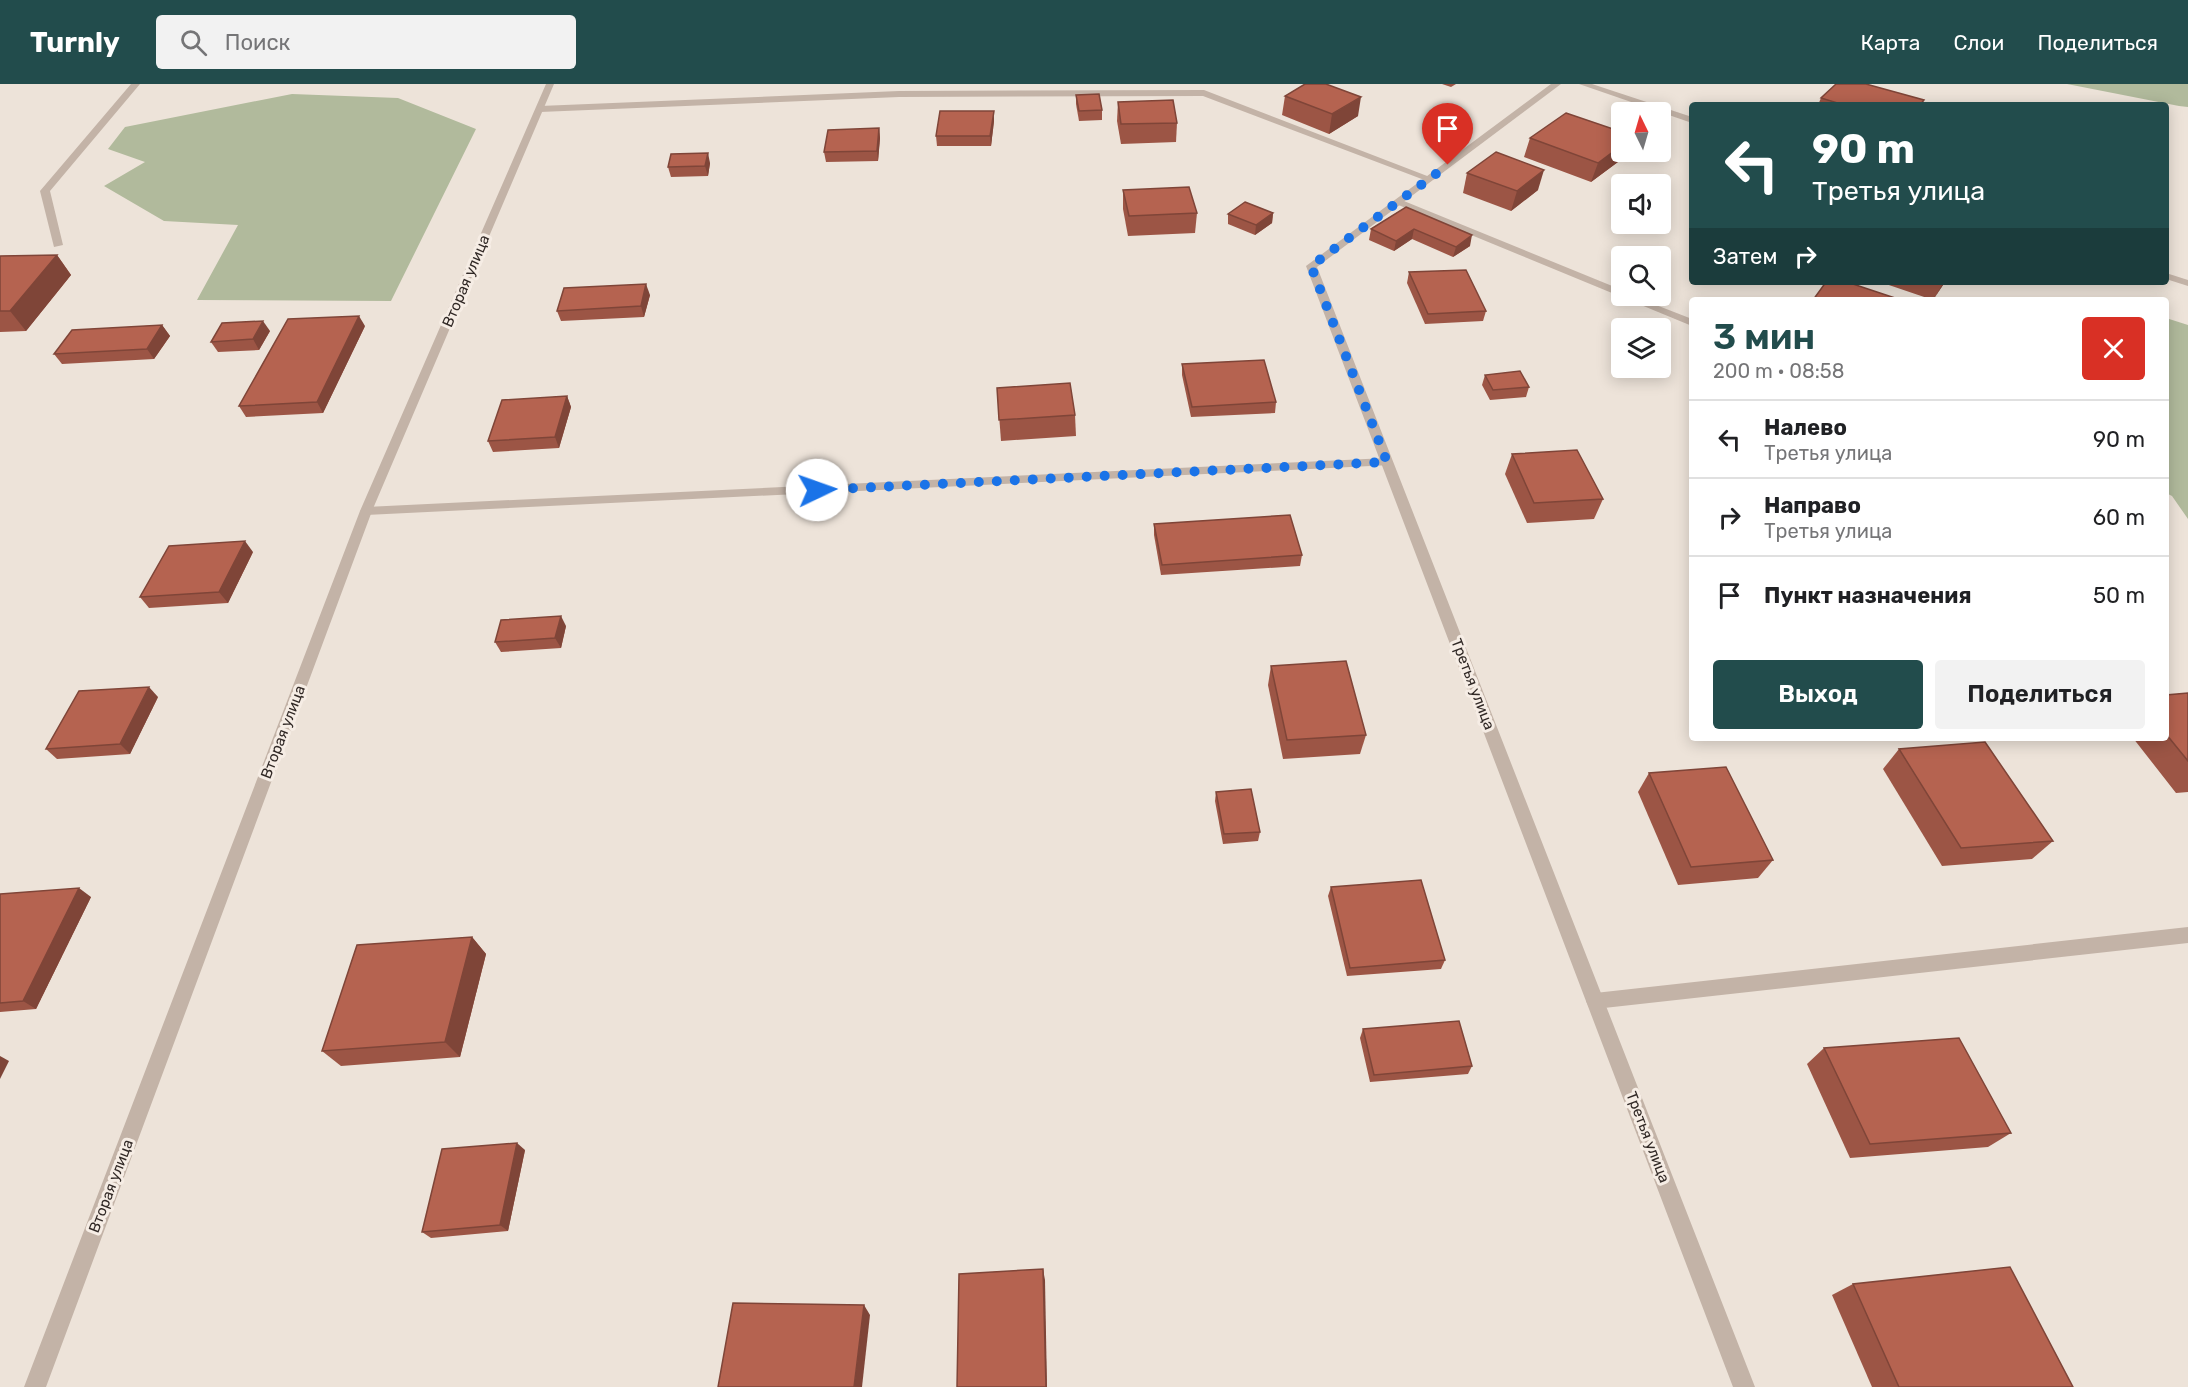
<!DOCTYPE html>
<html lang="ru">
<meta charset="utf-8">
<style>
body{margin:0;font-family:Rubik,sans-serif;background:#f2f2f2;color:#202124;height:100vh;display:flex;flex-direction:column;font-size:22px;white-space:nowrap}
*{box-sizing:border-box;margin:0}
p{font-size:20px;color:#757577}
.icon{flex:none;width:33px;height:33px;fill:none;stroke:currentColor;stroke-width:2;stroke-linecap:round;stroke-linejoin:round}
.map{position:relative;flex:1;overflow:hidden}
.side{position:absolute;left:1689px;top:213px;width:480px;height:444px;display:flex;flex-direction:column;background:#fff;border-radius:6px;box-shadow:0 3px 15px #0003}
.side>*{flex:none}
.hud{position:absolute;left:1689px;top:18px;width:480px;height:183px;border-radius:6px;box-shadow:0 3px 15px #0003;background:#224c4c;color:#fff;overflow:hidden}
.needle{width:39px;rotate:355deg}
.tools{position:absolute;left:1611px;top:18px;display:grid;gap:12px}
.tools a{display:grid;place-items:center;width:60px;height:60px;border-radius:6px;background:#fff;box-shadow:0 3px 15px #0003;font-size:30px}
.pin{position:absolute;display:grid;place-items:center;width:51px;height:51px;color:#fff;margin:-62px -26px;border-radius:50% 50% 50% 0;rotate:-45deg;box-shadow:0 0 6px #0007}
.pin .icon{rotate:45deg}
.me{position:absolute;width:66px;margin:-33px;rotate:87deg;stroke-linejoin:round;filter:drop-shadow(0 0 4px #0008)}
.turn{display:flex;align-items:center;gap:21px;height:126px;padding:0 24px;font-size:27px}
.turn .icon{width:78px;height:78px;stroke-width:2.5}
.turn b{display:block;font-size:42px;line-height:51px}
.then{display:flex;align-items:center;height:57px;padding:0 24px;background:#0003;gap:12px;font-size:22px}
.round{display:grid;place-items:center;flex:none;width:63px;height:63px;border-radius:6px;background:#f2f2f2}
.overview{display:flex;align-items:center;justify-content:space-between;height:102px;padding:0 24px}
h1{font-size:36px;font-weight:600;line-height:45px;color:#224c4c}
.button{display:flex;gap:12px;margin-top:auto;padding:12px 24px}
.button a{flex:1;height:69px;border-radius:6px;background:#224c4c;color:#fff;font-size:24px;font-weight:600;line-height:69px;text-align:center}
.button a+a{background:#f2f2f2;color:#202124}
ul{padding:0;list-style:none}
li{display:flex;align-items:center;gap:18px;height:78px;padding:0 24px;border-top:2px solid #e0e0e0}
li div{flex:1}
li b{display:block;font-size:22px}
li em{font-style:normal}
header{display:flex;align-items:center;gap:36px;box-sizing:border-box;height:84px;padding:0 30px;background:#224c4c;color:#fff}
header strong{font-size:28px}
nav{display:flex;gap:33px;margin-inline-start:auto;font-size:21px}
.search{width:420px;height:54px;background:#f2f2f2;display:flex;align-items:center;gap:15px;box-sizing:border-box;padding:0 21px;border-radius:6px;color:#757577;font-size:22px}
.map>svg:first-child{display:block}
.green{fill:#b1ba9c}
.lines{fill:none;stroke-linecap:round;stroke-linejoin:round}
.service{fill:#c3b3a7;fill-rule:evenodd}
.minor{fill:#c3b3a7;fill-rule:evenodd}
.wall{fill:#9c5545}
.shaded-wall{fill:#7f4538}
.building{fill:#b56350;stroke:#7f4538;stroke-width:1.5}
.route{stroke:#1a73e8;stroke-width:10;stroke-dasharray:0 18}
.labels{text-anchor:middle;stroke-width:6;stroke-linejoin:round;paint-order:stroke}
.street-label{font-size:15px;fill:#312926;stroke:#f6ede5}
</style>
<header>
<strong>Turnly</strong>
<div class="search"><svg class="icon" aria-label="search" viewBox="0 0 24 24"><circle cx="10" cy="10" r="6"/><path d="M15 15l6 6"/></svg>Поиск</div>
<nav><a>Карта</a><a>Слои</a><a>Поделиться</a></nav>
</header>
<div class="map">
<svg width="2188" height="1303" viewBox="0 0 2188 1303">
<rect width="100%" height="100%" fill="#ede3d9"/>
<g class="green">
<polygon points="2067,0 2188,0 2188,23 2179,22"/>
<polygon points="292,10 398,14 476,45 391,217 197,216 238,141 164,137 104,102 145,78 108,65 125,43"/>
<polygon points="2166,234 2188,241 2188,435 2172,412 2166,409"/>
</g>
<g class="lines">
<g class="service">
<polygon points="131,0 140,0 50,107 63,161 54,163 40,107"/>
<polygon points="1204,6 1435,95 1427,97 1203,12 899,13 540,28 536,25 540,22 899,7"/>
<polygon points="1399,115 1622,206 1622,212 1633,212 1692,235 1692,242 1396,120 1394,118"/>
<polygon points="1387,374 1393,378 1391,381 366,431 360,427 366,423"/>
<polygon points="2188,843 2188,859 1595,925 1589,923 1586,917 1589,911 1595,909"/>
</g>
<g class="minor">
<polygon points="546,0 554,0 372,427 46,1303 24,1303 360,427"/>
<polygon points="1551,0 1561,0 1317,183 1755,1303 1733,1303 1306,182"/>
<polygon points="1579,0 1592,0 1692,33 1692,39"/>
<polygon points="2166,189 2188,196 2188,202 2166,195"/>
</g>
</g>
<g class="wall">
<polygon points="1442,0 1456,0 1451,3"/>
<polygon points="1076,11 1102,26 1102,36 1079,37 1076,20"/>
<polygon points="1285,12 1358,32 1329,50 1282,31"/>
<polygon points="1821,14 1921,21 1818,21"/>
<polygon points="1118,18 1177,39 1176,58 1121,60 1117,37"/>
<polygon points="994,37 991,62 937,62 936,52"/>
<polygon points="879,44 880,54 878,77 826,78 824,68"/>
<polygon points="1530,54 1622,68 1627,68 1626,72 1591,98 1524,73"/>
<polygon points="710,79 708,92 671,93 668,83"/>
<polygon points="1467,89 1538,106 1511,127 1463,109"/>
<polygon points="1123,106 1197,129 1195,149 1128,152 1123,125"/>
<polygon points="1406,123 1470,162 1453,173 1412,155 1394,167 1369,156 1371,145"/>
<polygon points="1273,129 1272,139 1255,151 1228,140 1228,130"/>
<polygon points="57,171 71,191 26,247 0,248 0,172"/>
<polygon points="1409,188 1486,227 1483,237 1425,240 1407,199"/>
<polygon points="1880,198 1945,198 1933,216"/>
<polygon points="650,211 644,233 561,237 557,227"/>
<polygon points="162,241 170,252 154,275 62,280 54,270"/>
<polygon points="365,242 323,329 246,333 239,322"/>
<polygon points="270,247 259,266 218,268 211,258"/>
<polygon points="1182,280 1276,318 1275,329 1191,333 1182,291"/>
<polygon points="1485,291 1529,303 1526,313 1490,316 1482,301"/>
<polygon points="997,304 1075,331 1076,352 1001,357"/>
<polygon points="567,312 571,323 559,364 493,368 488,357"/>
<polygon points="1512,370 1603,415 1594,435 1527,439 1505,390"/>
<polygon points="1154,440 1302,471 1300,482 1161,491 1154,451"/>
<polygon points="253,468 228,519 149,524 140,513"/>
<polygon points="566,542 561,564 501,568 495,558"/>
<polygon points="1271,582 1366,651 1360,670 1283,675 1268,601"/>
<polygon points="2188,609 2188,708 2176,709 2133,654 2166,654 2166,611"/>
<polygon points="158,613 130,670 57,675 46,665"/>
<polygon points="1899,665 2053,757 2032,775 1942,782 1883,685"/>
<polygon points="1649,689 1773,776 1758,794 1678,801 1638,708"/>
<polygon points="1216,708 1260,748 1258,757 1223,760 1215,717"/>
<polygon points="1331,803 1445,876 1441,885 1347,892 1328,812"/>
<polygon points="0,810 91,813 36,925 0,928"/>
<polygon points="472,853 486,870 460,973 341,982 322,967"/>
<polygon points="1363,945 1472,982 1468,990 1370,998 1360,954"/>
<polygon points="1824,964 2011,1049 1988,1063 1850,1074 1807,980"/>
<polygon points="525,1066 508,1147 431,1154 422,1148"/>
<polygon points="1853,1200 2073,1303 1872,1303 1832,1211"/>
</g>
<g class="shaded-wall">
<polygon points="1361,13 1358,32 1329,50 1332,30"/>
<polygon points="994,27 994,37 991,62 990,52"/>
<polygon points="879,44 880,54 878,77 877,67"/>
<polygon points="1622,61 1622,68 1627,68 1626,72 1591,98 1598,79"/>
<polygon points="708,69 710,79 708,92 705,82"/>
<polygon points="1544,86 1538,106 1511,127 1517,107"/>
<polygon points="1273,129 1272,139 1255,151 1256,141"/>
<polygon points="1414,145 1412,155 1394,167 1396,157"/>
<polygon points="1472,151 1470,162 1453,173 1456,163"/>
<polygon points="57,171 71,191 26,247 10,227"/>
<polygon points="1944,198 1945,198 1933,216"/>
<polygon points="646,200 650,211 644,233 641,222"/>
<polygon points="359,232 365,242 323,329 317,318"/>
<polygon points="263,237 270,247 259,266 253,255"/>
<polygon points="162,241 170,252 154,275 147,265"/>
<polygon points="567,312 571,323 559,364 555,353"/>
<polygon points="245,457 253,468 228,519 219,508"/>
<polygon points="561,532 566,542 561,564 555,554"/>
<polygon points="149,603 158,613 130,670 120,660"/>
<polygon points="79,804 91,813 36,925 23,917"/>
<polygon points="472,853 486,870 460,973 445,958"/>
<polygon points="0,972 9,977 0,995"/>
<polygon points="517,1059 525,1066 508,1147 500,1141"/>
<polygon points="1043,1185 1045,1196 1047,1303 1046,1303"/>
<polygon points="864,1221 870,1231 862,1303 854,1303"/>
</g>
<g class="building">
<polygon points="1305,0 1326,0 1361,13 1332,30 1285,12"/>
<polygon points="1836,0 1866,0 1924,16 1920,21 1844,21 1821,14"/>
<polygon points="1099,10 1102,26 1079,27 1076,11"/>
<polygon points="1173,16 1177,39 1121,40 1118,18"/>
<polygon points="940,27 994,27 990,52 936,52"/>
<polygon points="1566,29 1622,48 1622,61 1598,79 1530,54"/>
<polygon points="879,44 877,67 824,68 828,46"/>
<polygon points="1496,68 1544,86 1517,107 1467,89"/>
<polygon points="708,69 705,82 668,83 671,70"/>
<polygon points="1189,103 1197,129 1129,132 1123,106"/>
<polygon points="1245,118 1273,129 1256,141 1228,130"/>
<polygon points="1406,123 1472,151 1456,163 1414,145 1396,157 1371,145"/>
<polygon points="57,171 10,227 0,227 0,172"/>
<polygon points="1466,186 1486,227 1428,230 1409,188"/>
<polygon points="1826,198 1847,198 1901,216 1813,216"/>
<polygon points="646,200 641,222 557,227 564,204"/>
<polygon points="359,232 317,318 239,322 288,235"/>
<polygon points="263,237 253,255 211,258 222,239"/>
<polygon points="162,241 147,265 54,270 72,246"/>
<polygon points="1264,276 1276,318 1192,323 1182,280"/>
<polygon points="1520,287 1529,303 1493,306 1485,291"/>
<polygon points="1070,299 1075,331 999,336 997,304"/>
<polygon points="567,312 555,353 488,357 502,316"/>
<polygon points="1577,366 1603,415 1534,419 1512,370"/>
<polygon points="1290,431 1302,471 1162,481 1154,440"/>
<polygon points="245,457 219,508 140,513 169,462"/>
<polygon points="561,532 555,554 495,558 501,536"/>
<polygon points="1346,577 1366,651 1287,656 1271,582"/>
<polygon points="149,603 120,660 46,665 79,607"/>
<polygon points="2188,609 2188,677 2166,650 2166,611"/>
<polygon points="1985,658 2053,757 1961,764 1899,665"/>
<polygon points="1726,683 1773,776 1691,783 1649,689"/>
<polygon points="1251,705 1260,748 1224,750 1216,708"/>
<polygon points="1421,796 1445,876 1350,884 1331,803"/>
<polygon points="79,804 23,917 0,919 0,810"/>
<polygon points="472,853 445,958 322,967 357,861"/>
<polygon points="1459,937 1472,982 1374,991 1363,945"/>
<polygon points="1959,954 2011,1049 1870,1060 1824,964"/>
<polygon points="517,1059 500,1141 422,1148 442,1065"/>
<polygon points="2010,1183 2073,1303 1899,1303 1853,1200"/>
<polygon points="1043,1185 1046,1303 957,1303 959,1190"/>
<polygon points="733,1219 864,1221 854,1303 718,1303"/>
</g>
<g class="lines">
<polyline class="route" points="817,406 1387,378 1311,182 1448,81"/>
</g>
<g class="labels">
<g class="street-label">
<text transform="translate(466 197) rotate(-67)" y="5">Вторая улица</text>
<text transform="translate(1473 600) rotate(69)" y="5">Третья улица</text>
<text transform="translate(283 648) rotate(-69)" y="5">Вторая улица</text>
<text transform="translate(1648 1053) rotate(69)" y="5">Третья улица</text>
<text transform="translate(111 1102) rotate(-69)" y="5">Вторая улица</text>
</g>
</g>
</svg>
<div class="tools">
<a><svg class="needle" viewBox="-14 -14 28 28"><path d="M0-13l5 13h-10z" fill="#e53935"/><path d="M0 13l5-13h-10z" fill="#757577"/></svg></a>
<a><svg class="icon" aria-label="sound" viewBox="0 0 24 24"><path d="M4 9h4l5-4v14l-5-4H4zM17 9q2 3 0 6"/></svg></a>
<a><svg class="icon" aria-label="search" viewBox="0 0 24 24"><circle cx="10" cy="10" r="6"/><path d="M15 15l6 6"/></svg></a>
<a><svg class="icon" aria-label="layers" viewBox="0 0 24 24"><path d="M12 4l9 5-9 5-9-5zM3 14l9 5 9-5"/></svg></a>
</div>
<div class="pin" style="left:1448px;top:81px;background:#d93025"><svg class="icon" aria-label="arrive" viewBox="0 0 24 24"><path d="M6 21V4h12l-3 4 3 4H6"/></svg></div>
<svg class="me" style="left:817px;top:406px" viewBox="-20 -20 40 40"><circle r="19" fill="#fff"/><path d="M0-13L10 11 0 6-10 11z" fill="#1a73e8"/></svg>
<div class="hud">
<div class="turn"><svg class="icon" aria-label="left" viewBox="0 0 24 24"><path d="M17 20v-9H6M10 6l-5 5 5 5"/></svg><div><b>90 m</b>Третья улица</div></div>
<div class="then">Затем<svg class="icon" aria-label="right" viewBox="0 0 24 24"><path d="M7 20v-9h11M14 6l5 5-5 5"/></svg></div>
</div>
<section class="side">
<div class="overview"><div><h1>3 мин</h1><p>200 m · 08:58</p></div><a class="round" style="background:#d93025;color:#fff"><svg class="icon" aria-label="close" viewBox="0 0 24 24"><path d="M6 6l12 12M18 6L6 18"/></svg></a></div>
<ul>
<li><svg class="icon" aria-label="left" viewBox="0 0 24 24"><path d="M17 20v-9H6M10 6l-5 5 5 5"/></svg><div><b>Налево</b><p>Третья улица</p></div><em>90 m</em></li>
<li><svg class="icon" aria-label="right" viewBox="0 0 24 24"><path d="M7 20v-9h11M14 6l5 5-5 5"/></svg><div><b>Направо</b><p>Третья улица</p></div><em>60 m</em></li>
<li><svg class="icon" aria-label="arrive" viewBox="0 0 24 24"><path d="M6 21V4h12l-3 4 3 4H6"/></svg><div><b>Пункт назначения</b></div><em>50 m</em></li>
</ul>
<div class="button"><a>Выход</a><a>Поделиться</a></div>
</section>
</div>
